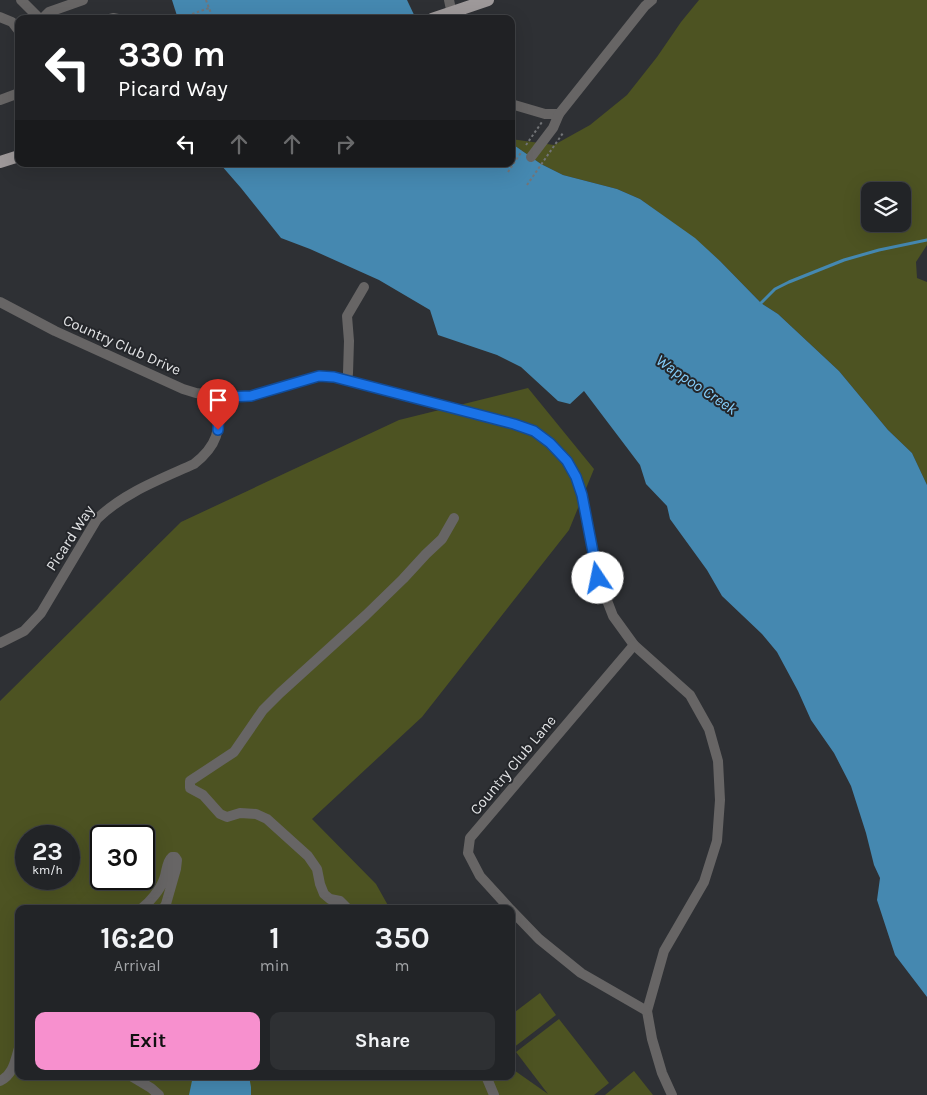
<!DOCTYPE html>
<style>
body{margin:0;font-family:Karla,sans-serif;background:#2e3033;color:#f1f3f6;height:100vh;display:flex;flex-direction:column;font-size:19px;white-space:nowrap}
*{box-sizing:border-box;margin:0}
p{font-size:16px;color:#a2a4a7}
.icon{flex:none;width:28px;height:28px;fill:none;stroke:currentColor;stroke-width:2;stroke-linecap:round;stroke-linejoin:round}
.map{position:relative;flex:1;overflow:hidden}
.panel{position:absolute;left:15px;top:905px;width:500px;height:175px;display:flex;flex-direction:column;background:#222427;border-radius:10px;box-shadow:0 5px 20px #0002,0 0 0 1px #3f4144}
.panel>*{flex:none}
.banner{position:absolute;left:15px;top:15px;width:500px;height:152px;border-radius:10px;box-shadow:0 5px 20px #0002,0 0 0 1px #3f4144;background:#202124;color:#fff;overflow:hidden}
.fabs{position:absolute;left:861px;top:182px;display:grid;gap:10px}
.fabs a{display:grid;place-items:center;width:50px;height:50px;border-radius:10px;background:#222427;box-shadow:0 5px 20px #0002,0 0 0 1px #3f4144;font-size:25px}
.speed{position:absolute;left:15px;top:825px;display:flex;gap:10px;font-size:25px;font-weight:700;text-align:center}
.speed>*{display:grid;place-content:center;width:65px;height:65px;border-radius:50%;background:#222427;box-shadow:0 5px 20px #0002,0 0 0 1px #3f4144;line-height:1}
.speed small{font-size:12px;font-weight:400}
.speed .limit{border:2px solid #111;border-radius:8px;background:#fff;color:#111}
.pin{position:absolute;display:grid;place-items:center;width:42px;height:42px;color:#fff;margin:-51px -21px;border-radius:50% 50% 50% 0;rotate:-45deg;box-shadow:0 0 5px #0007}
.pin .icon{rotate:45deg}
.me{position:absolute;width:55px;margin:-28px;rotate:349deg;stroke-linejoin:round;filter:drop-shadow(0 0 4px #0008)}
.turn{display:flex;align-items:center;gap:18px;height:105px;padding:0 20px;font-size:22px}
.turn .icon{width:65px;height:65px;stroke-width:2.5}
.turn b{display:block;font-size:35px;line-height:42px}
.lanes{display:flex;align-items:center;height:48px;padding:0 20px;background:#0003;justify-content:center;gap:25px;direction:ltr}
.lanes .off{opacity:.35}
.eta{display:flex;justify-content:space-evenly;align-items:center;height:85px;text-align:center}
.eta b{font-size:30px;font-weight:700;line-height:35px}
.cta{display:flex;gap:10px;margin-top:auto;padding:10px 20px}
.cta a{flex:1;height:58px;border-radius:10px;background:#f790ce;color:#111;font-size:20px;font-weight:700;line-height:58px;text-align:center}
.cta a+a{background:#2e3033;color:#f1f3f6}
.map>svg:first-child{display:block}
.green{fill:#4d5322;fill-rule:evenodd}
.water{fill:#4588b0}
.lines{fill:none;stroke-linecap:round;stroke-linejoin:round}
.stream{stroke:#4588b0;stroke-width:3}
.path{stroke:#727477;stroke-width:2;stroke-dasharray:2.5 2.5;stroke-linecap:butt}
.minor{stroke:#676565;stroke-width:10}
.major{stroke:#9e999a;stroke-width:12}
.major-bridge{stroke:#9e999a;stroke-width:12}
.route-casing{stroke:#114b97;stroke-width:12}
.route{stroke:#1a73e8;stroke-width:9}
.labels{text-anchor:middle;stroke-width:4;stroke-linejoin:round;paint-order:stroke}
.street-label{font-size:15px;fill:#e3e4e6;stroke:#24262a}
.water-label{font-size:16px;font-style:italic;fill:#85cefb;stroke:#24262a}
</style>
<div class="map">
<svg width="927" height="1095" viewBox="0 0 927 1095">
<rect width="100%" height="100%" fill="#2e3034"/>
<g class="green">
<path d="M699,0H927V245L916,262L917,278L927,282V485L912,453L888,430L839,371L778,314L761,303L720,261L695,239L640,199L617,189L563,175L541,164L511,143V139L554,145L590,125L627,95L657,57L681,22ZM870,191H902V224H870Z"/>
<path d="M528,388L594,469L569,530L422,717L312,819L376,884L390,909H19V1076H511V1068L548,1094L516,1052L559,1019L609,1083L594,1095H0V701L181,522L399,420ZM26,836H69V879H26ZM101,836H144V879H101Z"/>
<polygon points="540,993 556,1015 513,1048 511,1046 511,1015"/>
<polygon points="634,1071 653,1095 605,1095"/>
</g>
<g class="water">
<polygon points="172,0 407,0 416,19 178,19"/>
<polygon points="511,143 541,164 563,175 617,189 640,199 695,238 720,261 761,303 778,314 839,371 888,430 912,453 927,485 927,997 895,955 877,900 880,878 874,865 866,833 851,786 834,753 811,720 798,691 777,652 762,634 722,596 707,570 670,519 667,506 646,484 640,465 584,391 570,404 558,401 521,367 497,355 438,335 430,310 379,280 310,249 281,238 241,188 221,165 221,164 511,164"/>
<polygon points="193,1076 249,1076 251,1087 251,1095 189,1095"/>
</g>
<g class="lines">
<polyline class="stream" points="761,303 775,289 789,282 844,260 879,250 927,240"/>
<g class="path">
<polyline points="206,0 213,19"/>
<polyline points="178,19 209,8"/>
<polyline points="526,145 542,122"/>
<polyline points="508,172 522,151"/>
<polyline points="527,185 563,133"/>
</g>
<g class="minor">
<polyline points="21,0 40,19"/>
<polyline points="449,0 453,19"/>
<polyline points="0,17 12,22 19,31"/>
<polyline points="42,19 49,12 83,0"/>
<polyline points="109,19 113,18 118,19"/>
<polyline points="0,100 19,93"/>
<polyline points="511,104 545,114 559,114 645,6 652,0"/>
<polyline points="531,157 553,128 559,114"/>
<polyline points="0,302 55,331 183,389 196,393 227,397 251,396 319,376 334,377 514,424 534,431 550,443 567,461 576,477 582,495 598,577 613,616 634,645 690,695 709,729 718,761 720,800 717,841 704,882 664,951 647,1011 652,1039 662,1073 672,1095"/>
<polyline points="347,380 348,373 349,341 347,316 364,287"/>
<path d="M0,643L24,631L41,613L97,519C123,493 161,479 194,464C221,443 219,427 220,396"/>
<path d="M141,909C150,902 160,890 164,879C167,872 166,862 172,857H175L177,860L176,869L166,904L163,909"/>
<polyline points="348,909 340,901 330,899 324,894 320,884 317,869 308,856 267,819 256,814 240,813 227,817 220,814 203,795 190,788 190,781 234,752 263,710 280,693 366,615 403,579 426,554 442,539 454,518"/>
<polyline points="510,909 480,876 468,853 470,838 634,645"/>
<polyline points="511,910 539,939 581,973 647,1011"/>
<polyline points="131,1076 151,1088 159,1095"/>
<polyline points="486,1076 494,1095"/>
<path d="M0,1081C13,1075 15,1061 19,1048"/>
</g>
<polyline class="major" points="0,162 19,156"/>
<polyline class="major-bridge" points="432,19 488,0"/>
</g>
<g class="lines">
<g class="route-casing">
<polyline id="route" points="218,430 220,396 227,397 251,396 319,376 334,377 514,424 534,431 550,443 567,461 576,477 582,495 598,578"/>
</g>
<use href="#route" class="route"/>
</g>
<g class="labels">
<g class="street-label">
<text transform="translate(122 345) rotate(24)" y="5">Country Club Drive</text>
<text transform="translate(70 538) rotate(-57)" y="5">Picard Way</text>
<text transform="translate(513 765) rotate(-50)" y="5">Country Club Lane</text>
</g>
<g class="water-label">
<text transform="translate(697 384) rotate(34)" y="6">Wappoo Creek</text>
</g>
</g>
</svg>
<div class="fabs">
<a><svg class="icon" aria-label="layers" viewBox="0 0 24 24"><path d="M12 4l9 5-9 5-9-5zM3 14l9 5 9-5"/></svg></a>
</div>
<div class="speed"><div>23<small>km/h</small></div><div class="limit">30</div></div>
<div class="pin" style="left:218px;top:430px;background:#d93025"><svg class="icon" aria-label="arrive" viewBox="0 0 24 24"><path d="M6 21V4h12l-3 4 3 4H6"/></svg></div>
<svg class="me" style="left:598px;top:578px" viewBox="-20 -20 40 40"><circle r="19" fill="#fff"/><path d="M0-13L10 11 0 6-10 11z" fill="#1a73e8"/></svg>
<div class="banner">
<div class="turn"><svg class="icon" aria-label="left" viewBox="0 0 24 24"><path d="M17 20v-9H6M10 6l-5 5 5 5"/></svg><div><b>330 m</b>Picard Way</div></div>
<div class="lanes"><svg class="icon" aria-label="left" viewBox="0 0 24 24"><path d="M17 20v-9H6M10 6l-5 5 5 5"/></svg><svg class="icon off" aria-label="ahead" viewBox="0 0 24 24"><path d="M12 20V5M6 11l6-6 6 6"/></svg><svg class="icon off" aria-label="ahead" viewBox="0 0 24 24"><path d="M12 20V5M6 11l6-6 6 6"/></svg><svg class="icon off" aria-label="right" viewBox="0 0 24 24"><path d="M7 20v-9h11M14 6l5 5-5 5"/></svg></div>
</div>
<section class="panel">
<div class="eta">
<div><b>16:20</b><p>Arrival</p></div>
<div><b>1</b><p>min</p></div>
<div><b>350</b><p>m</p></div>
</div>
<div class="cta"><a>Exit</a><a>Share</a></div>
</section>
</div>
